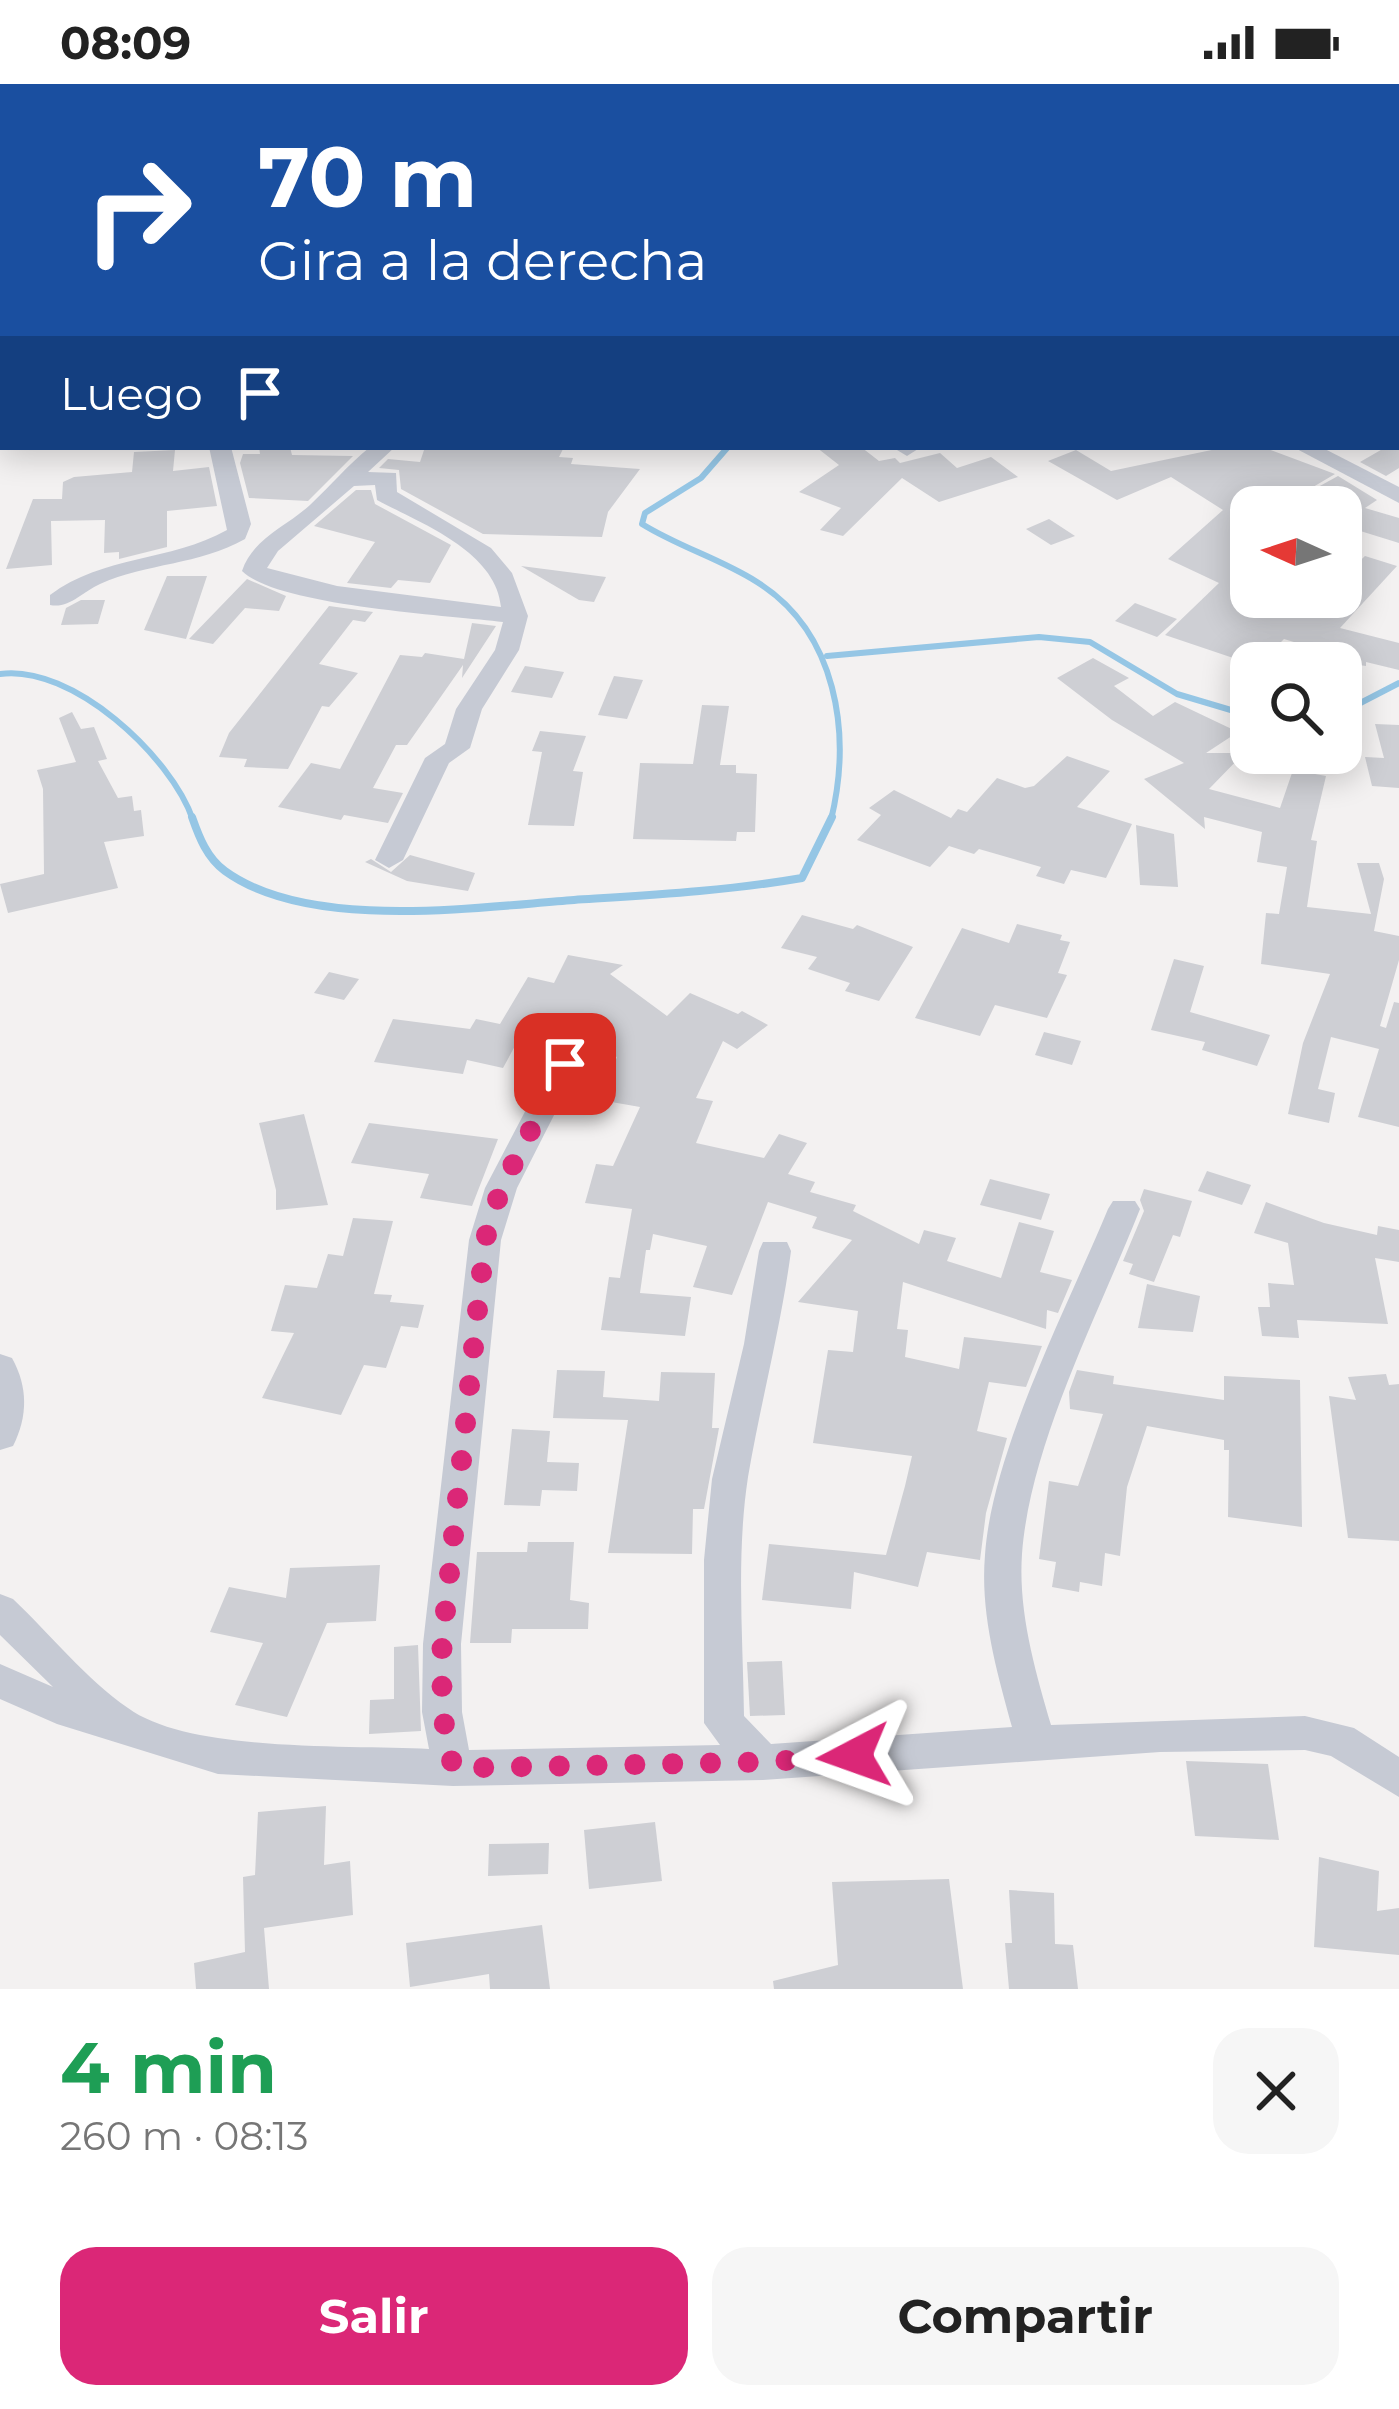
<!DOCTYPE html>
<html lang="es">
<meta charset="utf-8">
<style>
body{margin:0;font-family:Montserrat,sans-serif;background:#f6f6f6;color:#222;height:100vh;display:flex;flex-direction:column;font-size:45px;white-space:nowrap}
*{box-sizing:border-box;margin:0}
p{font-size:39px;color:#767676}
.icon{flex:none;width:66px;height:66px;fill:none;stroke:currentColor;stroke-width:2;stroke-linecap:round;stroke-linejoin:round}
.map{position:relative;height:1905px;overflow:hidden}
.panel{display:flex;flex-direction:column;background:#fff;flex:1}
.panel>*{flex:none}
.top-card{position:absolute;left:0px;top:0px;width:1401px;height:366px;box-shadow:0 6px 30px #0003;background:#1a4fa0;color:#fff;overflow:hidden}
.needle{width:78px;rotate:273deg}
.controls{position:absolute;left:1230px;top:402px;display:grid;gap:24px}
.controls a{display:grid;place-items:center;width:132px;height:132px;border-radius:24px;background:#fff;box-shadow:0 6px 30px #0003;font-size:60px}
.pin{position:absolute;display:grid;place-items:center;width:102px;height:102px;color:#fff;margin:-51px;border-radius:24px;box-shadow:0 6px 18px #0006}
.me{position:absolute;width:132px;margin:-66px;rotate:266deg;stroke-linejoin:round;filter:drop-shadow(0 0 9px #0008)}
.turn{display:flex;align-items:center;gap:42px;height:252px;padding:0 60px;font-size:54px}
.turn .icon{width:156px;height:156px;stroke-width:2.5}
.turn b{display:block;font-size:84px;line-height:102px}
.then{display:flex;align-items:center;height:114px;padding:0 60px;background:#0003;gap:24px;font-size:45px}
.round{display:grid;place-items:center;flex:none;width:126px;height:126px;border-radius:36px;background:#f6f6f6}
.head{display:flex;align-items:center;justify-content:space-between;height:204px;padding:0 60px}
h1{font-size:72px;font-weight:700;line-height:90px;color:#1e9e55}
.button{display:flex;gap:24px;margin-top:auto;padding:24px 60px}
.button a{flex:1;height:138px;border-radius:36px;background:#db2777;color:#fff;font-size:48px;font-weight:700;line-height:138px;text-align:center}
.button a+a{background:#f6f6f6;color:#222}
.status{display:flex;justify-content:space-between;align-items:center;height:84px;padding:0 60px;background:#fff;direction:ltr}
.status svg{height:33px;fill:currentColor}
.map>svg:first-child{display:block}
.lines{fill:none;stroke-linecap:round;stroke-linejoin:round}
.stream-far1{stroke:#95c6e5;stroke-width:6}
.stream{stroke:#95c6e5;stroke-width:8}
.building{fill:#cecfd4}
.minor{fill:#c6cad4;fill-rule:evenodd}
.route{stroke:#db2777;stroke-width:21;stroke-dasharray:0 37.8}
</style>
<div class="status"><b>08:09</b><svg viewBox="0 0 49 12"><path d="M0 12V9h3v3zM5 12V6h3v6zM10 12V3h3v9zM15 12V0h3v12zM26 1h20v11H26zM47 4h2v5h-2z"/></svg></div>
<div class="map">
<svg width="1399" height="1905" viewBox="0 0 1399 1905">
<rect width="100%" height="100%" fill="#f3f1f1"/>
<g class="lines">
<g class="stream-far1">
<path d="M728,363L701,394L645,429L642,440C679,463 721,475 757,498C837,548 852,649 831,736"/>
<polyline points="827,572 1039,553 1090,558 1177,610 1251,632"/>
<path d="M0,590C72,580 171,672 193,736"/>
<polyline points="1341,629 1399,599"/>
</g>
<path class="stream" d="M192,733C199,753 207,774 225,787C309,848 477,823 574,816C651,811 727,807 802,794L832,733"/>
</g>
<g class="building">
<polygon points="1399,355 1399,384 1386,392 1360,378 1386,363 1398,363"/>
<polygon points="259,363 290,363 292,371 353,372 308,417 249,414 240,379 243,370 260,370"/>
<polygon points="425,363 564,363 559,373 573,374 571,380 640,385 608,428 602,453 483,450 401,405 399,386 379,384 388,375 420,378"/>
<polygon points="816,363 861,363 879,377 895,374 900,379 940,369 957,384 991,373 1018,393 939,418 902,394 843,452 820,446 841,424 799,408 839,381"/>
<polygon points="1226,363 1263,363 1335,390 1281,422 1269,416 1262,423 1251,423 1251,513 1318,518 1341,513 1341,495 1365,472 1397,482 1340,544 1399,559 1399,586 1366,578 1366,582 1330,577 1330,569 1284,555 1260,579 1251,580 1165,551 1219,499 1168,475 1223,426 1171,393 1117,416 1048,377 1076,366 1111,387"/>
<polygon points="175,366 173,387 209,383 217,422 167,427 167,463 119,475 119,468 104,469 105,436 51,437 52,481 6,485 33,415 62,415 63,398 74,393 132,388 134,368"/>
<polygon points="1338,392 1377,416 1365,424 1399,434 1399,459 1341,441 1341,412 1318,403"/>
<polygon points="356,406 371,406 375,420 451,461 430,499 398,496 391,504 347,499 375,458 314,442"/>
<polygon points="1049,435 1075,452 1051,461 1026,445"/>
<polygon points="521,482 606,493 594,518 579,516"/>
<polygon points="167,492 207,492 186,555 144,546"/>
<polygon points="247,495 286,512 279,527 245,524 213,560 189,555"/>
<polygon points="81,516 105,516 98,540 61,541 66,524"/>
<polygon points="1135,519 1177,535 1157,553 1115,537"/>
<polygon points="329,522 373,528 365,538 353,536 319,580 358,589 329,623 322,622 288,685 244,683 247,675 219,673 229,649"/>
<polygon points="472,539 496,542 462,594 463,581 407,661 396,661 373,704 403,709 388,739 344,731 341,736 278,723 311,679 340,685 400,571 422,573 425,569 464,575"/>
<polygon points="1093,574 1129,594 1114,602 1153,632 1175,618 1238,648 1206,669 1244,669 1209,705 1280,724 1293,686 1326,692 1311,756 1317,757 1307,823 1371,830 1357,779 1379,779 1384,795 1374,847 1399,852 1399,876 1380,942 1386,944 1394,918 1399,919 1399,1043 1358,1033 1379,965 1331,953 1318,1005 1335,1009 1329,1039 1288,1030 1303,959 1330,890 1261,880 1266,829 1279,830 1287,783 1257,778 1262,748 1204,733 1205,745 1144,695 1184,679 1112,636 1057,594"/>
<polygon points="525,582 564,588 552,614 511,608"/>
<polygon points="614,592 643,596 627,635 598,631"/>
<polygon points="702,621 729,622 720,681 736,681 736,689 757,690 755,748 737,748 736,757 633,755 640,679 693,680"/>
<polygon points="72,628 81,645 94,643 107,675 98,677 118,714 132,712 134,727 141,726 144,752 104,758 118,804 8,829 0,800 44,790 43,705 37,686 76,678 59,634"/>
<polygon points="1375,640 1399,641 1399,704 1372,702 1365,673 1384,674"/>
<polygon points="540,647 586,652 573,687 583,688 574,742 528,741 542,668 532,667"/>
<polygon points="1067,672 1110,687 1077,723 1132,740 1106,794 1071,786 1064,800 1036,792 1041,783 979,765 974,770 949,762 930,783 857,756 881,731 869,724 894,706 951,734 958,725 967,728 997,694 1025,704 1034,702"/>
<polygon points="1136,741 1174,750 1178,803 1140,801"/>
<polygon points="410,771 475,789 468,807 407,797 365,778 371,775 391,788"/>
<polygon points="802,831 853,845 857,841 913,863 879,917 845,907 850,899 808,885 817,873 781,864"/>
<polygon points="1017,840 1062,851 1060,856 1070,858 1058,889 1067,891 1047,934 995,921 980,952 915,934 962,844 1009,859"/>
<polygon points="568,871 623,881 610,890 667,932 690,909 738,930 742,927 768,941 737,965 723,957 696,1014 713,1017 696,1059 764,1074 779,1050 807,1059 788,1090 815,1098 810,1108 856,1121 853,1127 919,1160 924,1146 956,1154 947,1177 1001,1194 1019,1138 1054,1147 1040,1188 1072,1196 1058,1229 1047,1226 1046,1245 903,1198 897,1245 908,1246 905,1273 959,1285 964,1253 1042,1262 1026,1303 989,1298 977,1347 1007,1354 986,1429 980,1476 927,1468 918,1503 854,1488 851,1525 762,1516 769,1460 886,1471 905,1402 912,1372 813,1359 828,1266 853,1268 858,1227 798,1218 852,1156 812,1144 817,1133 768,1118 732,1211 693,1203 707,1162 653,1150 650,1166 646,1166 640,1209 691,1213 685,1252 601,1246 609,1193 620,1194 632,1125 585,1119 596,1080 613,1082 640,1023 600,1016 617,973 581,959 588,942 533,929 503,984 467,976 463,990 374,978 393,935 470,945 476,935 500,940 528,893 554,899"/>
<polygon points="1174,875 1204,882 1190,928 1270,951 1257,982 1202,966 1205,958 1151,946"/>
<polygon points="329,888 359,895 344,916 314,909"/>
<polygon points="1044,948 1081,957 1072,981 1035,971"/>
<polygon points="304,1030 328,1121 276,1126 276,1106 259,1039"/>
<polygon points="369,1039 498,1055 472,1122 420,1114 429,1090 351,1079"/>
<polygon points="1207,1087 1251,1101 1242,1121 1198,1107"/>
<polygon points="990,1095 1050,1110 1041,1136 980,1121"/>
<polygon points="1144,1105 1192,1117 1180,1153 1173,1151 1154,1198 1129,1190 1133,1180 1123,1177 1144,1127 1140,1116"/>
<polygon points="1266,1118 1324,1139 1377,1151 1378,1142 1399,1146 1399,1178 1375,1174 1388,1240 1297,1236 1299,1254 1262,1252 1258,1223 1270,1223 1268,1199 1294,1201 1288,1159 1254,1149"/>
<polygon points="353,1134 393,1137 374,1210 392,1211 390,1218 424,1221 418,1244 401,1242 386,1284 364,1281 341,1331 262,1314 294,1249 271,1247 285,1201 317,1204 328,1170 343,1172"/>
<polygon points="1147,1200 1200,1212 1193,1248 1138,1244"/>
<polygon points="557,1286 605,1287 603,1313 659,1317 661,1288 715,1289 712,1344 719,1344 704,1425 693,1425 692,1470 608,1469 628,1336 553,1334"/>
<polygon points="1077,1286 1114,1292 1113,1300 1224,1316 1224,1292 1300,1296 1302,1443 1228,1433 1229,1366 1224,1366 1224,1356 1147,1342 1127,1403 1120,1472 1105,1469 1102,1502 1080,1498 1079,1508 1052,1503 1056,1478 1039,1475 1049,1397 1078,1402 1103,1330 1070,1325 1069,1308"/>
<polygon points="1386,1290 1389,1301 1399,1300 1399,1457 1348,1454 1329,1312 1356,1316 1348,1293"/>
<polygon points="512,1345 550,1347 547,1378 579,1379 577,1407 542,1406 540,1422 504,1421"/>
<polygon points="528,1458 574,1458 570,1516 589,1519 588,1545 512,1545 511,1559 470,1559 477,1468 527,1468"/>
<polygon points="380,1481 376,1537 327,1539 287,1633 235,1621 263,1559 210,1548 229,1503 286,1514 290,1484"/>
<polygon points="418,1561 421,1647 369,1650 370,1616 394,1615 394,1563"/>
<polygon points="782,1577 785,1631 750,1632 747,1578"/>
<polygon points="1186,1677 1268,1680 1279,1756 1195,1752"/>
<polygon points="326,1722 324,1781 350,1777 353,1831 264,1844 269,1905 196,1905 194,1879 245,1868 243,1793 255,1791 258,1728"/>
<polygon points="655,1738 662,1797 589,1805 584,1746"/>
<polygon points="549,1759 548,1790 488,1792 489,1760"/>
<polygon points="1319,1773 1379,1787 1377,1827 1399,1824 1399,1871 1314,1863"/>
<polygon points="949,1795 963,1905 774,1905 773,1897 838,1881 832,1798"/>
<polygon points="1009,1806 1054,1809 1055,1860 1073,1861 1078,1905 1009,1905 1005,1859 1012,1859"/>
<polygon points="542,1841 550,1905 490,1905 489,1890 410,1903 406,1859"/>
</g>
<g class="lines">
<g class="minor">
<rect x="0" y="66" width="3" height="10"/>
<rect x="1398" y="136" width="1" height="12"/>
<polygon points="0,171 3,172 3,184 0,183"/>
<path d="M209,363H231L251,440L245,455C199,481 147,479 100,500C82,508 69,525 50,521V511C103,471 170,478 227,446Z"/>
<path d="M370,363H395L368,388L396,389L397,408L491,464L512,489L528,532L519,566L482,625L470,664L449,679L403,776L389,784L375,776L425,674L445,660L456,625L495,566L503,538C448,531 278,522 242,487C253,454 286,443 310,421C332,400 346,383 370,363ZM375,401L377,416C420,439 496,467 501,523L337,502L267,484L278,467L354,402Z"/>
<polygon points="892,363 917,363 918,365 907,372"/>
<polygon points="1293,363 1321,363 1399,403 1399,419"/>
<path d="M565,970L580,980L517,1104L501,1156L461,1560L462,1628L469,1666L720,1661L704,1639V1476L712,1395L744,1260L759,1167L763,1158H787L791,1167C781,1243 761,1317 748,1393C736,1471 743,1554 744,1632L771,1660L1012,1643C997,1588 980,1530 985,1471C992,1367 1067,1224 1108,1125L1113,1117H1135L1140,1125C1099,1229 1030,1360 1022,1470C1018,1528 1035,1586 1051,1641L1305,1632L1354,1644L1399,1673V1713L1331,1672L1305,1666L1160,1668L763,1696L453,1702L218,1690L57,1640L0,1615V1580L53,1603L0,1551V1510L13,1515C50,1550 86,1595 128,1624C189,1669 352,1661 429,1665L422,1628L423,1560L469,1156L485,1104L550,980Z"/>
<path d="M0,1270L12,1274C28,1303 28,1332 13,1362L0,1366Z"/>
</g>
</g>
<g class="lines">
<polyline class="route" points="565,980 501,1104 485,1156 442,1560 442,1628 453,1684 764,1678 854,1672"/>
</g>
</svg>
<div class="controls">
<a><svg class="needle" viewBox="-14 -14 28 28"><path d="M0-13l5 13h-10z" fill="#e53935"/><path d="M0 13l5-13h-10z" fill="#767676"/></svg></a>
<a><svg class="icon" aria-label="search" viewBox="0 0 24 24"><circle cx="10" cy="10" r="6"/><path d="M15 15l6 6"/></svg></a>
</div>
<div class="pin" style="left:565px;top:980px;background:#d93025"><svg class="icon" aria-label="arrive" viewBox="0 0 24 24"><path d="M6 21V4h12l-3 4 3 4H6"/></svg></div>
<svg class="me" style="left:854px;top:1672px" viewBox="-20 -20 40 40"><path d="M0-17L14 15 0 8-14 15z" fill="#db2777" stroke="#fff" stroke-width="4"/></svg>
<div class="top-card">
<div class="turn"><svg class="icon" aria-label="right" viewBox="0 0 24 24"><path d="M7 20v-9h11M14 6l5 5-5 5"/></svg><div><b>70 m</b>Gira a la derecha</div></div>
<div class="then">Luego<svg class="icon" aria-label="arrive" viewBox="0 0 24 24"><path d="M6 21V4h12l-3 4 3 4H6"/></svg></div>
</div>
</div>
<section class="panel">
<div class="head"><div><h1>4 min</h1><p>260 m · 08:13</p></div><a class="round"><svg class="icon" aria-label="close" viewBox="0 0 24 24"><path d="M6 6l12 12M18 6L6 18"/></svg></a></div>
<div class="button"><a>Salir</a><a>Compartir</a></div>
</section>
